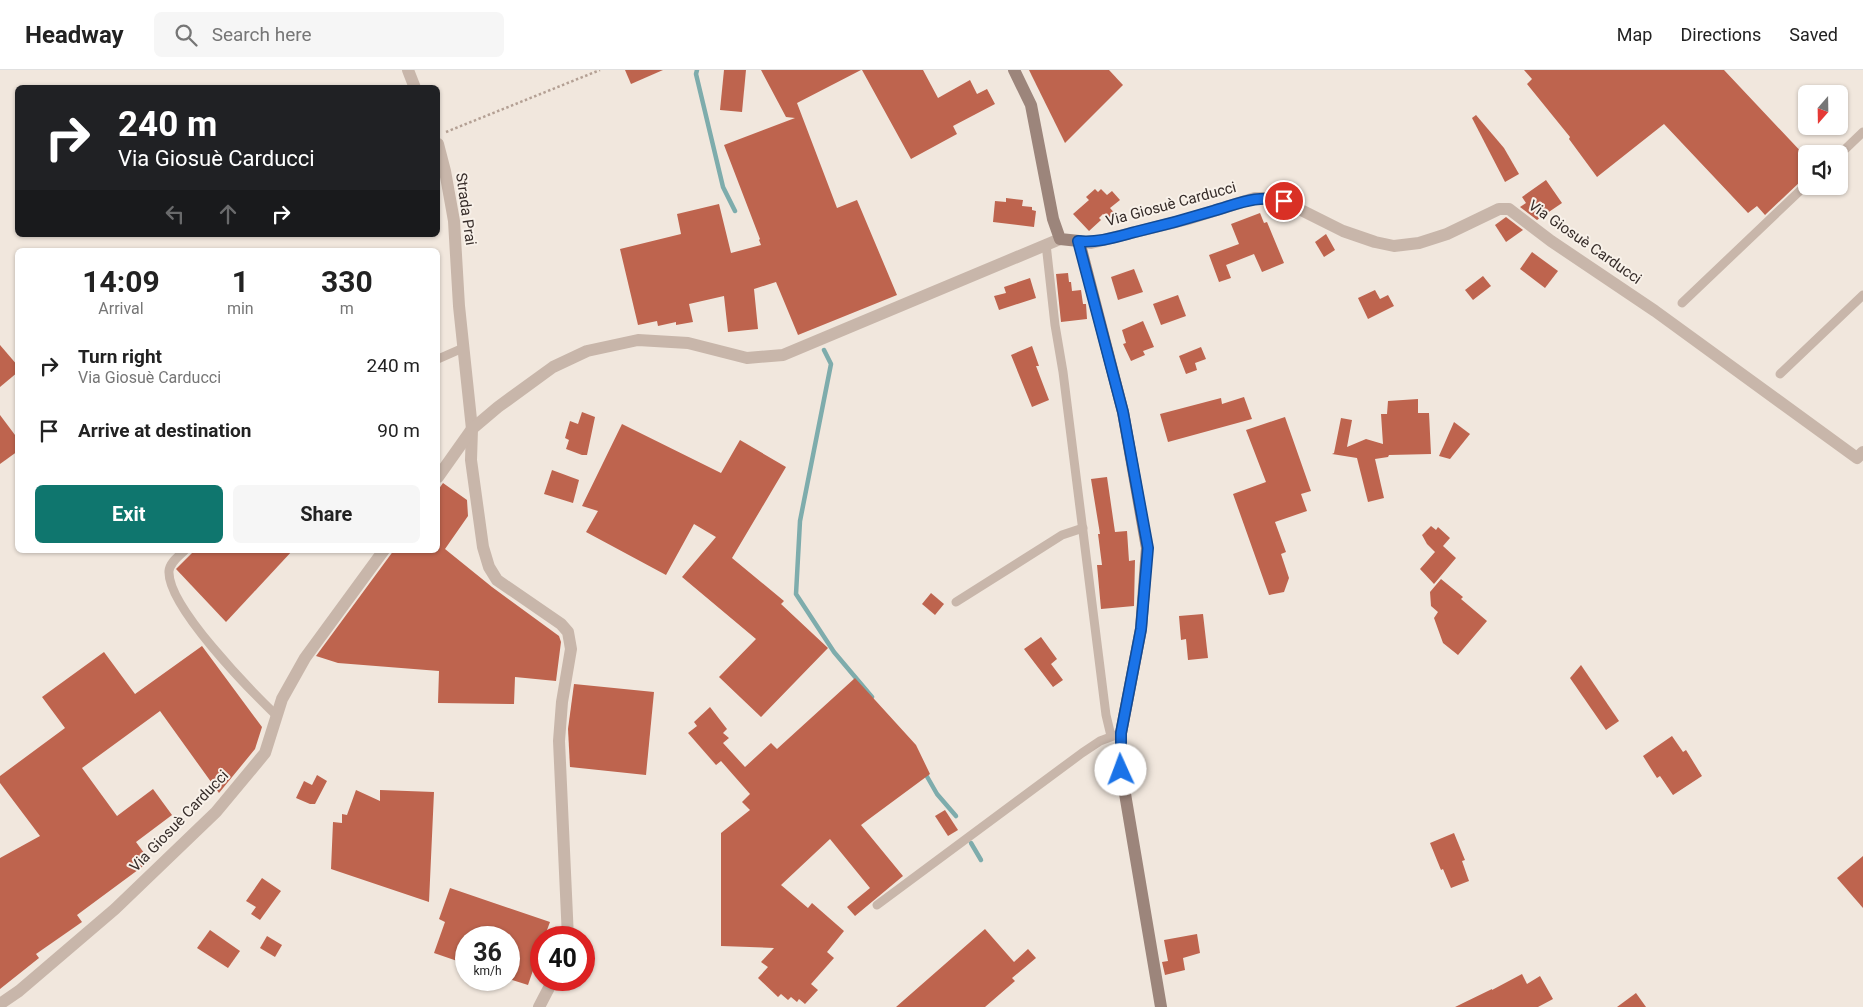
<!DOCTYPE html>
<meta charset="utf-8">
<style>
body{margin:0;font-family:Roboto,sans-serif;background:#f6f6f6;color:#222;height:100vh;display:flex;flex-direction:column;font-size:19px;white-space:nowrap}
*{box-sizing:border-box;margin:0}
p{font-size:16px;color:#767676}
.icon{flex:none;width:28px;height:28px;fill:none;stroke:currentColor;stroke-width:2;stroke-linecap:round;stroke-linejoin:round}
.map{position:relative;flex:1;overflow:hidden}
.side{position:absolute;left:15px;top:178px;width:425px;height:305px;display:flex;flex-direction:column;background:#fff;border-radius:8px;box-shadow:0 1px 4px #0004}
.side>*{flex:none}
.hud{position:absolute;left:15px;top:15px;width:425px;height:152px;border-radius:8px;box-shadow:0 1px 4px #0004;background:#202124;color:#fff;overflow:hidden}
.needle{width:32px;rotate:200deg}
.fabs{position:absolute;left:1798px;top:15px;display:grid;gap:10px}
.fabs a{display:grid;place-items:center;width:50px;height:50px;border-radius:8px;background:#fff;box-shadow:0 1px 4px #0004;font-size:25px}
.speed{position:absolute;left:455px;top:856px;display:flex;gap:10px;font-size:25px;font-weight:700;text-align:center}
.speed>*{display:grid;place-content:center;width:65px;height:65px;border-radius:50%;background:#fff;box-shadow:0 1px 4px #0004;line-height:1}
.speed small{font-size:12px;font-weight:400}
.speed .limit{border:8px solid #d22;background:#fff;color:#111}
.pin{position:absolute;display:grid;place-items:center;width:42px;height:42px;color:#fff;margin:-21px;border:2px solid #fff;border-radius:50%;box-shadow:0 1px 5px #0007}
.me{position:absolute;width:55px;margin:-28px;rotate:358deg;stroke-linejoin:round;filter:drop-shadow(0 0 4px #0008)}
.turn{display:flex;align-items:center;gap:18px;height:105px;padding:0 20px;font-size:22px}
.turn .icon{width:65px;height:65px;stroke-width:2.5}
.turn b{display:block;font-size:35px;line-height:42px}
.lanes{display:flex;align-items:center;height:48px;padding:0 20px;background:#0003;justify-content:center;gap:25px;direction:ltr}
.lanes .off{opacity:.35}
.eta{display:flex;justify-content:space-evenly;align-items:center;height:85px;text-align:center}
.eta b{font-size:30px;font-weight:700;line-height:35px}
.button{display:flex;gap:10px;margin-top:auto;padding:10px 20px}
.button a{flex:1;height:58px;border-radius:8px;background:#0f766e;color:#fff;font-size:20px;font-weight:700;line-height:58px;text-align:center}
.button a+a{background:#f6f6f6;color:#222}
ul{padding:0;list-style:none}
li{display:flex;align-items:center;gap:15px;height:65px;padding:0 20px}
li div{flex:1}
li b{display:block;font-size:19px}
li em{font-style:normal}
header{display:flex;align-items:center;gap:30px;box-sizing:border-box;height:70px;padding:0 25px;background:#fff;border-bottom:1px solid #e0e0e0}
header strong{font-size:24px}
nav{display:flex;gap:28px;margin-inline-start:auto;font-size:18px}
.search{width:350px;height:45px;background:#f6f6f6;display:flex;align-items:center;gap:12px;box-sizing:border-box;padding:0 18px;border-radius:8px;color:#767676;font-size:19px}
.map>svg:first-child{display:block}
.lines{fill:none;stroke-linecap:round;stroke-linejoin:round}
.stream{stroke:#7eacac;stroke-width:4.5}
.building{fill:#be644e}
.path{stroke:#b4a094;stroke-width:2.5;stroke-dasharray:2.5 2.5;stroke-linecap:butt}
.lane{stroke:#c8b6aa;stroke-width:9}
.street{stroke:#c8b6aa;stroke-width:12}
.secondary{stroke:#9c857b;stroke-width:12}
.route-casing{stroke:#114b97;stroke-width:12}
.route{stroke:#1a73e8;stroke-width:9}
.labels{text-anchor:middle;stroke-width:4;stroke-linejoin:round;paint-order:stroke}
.street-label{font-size:15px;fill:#362c29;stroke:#f8f1e9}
</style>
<header>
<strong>Headway</strong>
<div class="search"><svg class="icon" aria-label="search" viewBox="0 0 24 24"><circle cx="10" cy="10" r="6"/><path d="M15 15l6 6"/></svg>Search here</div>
<nav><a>Map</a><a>Directions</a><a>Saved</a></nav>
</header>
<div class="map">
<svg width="1863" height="937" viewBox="0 0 1863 937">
<rect width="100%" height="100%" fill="#f1e7dd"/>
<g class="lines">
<g class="stream">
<polyline points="697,0 696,4 723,117 735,141"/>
<polyline points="824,280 831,294 800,451 796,524 834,582 872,627"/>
<polyline points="925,703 937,724 956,746"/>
<polyline points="971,773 981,790"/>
</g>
</g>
<g class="building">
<polygon points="625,0 663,0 631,14"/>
<polygon points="724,0 746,0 742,42 720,40"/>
<polygon points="761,0 861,0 797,33 837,138 857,130 897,225 798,265 776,212 754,219 758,259 728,262 724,226 689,234 693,252 676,255 676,252 658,256 657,251 638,255 620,179 681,164 677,144 719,134 731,183 761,175 759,170 760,169 724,75 795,48 786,47"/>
<polygon points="862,0 923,0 938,28 970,10 977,24 987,19 995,34 953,56 957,64 911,89"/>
<polygon points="1029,0 1109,0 1123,15 1065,73"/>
<polygon points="1524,0 1724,0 1806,87 1806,109 1802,110 1765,145 1757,136 1748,143 1664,54 1597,107 1569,69 1570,67 1527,14 1532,9"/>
<polygon points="1476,45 1504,78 1519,104 1505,112 1472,48"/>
<polygon points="1546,110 1562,133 1537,150 1520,137 1526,133 1522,127"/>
<polygon points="1095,119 1098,122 1101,119 1107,125 1112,121 1120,130 1110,138 1117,146 1110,152 1103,144 1099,148 1101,150 1089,161 1073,144 1089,130 1086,127"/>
<polygon points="1006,128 1023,130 1022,136 1032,137 1032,140 1036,141 1034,157 993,152 995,131 1006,132"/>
<polygon points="1260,143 1264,153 1267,152 1284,193 1262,202 1254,184 1226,195 1231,208 1219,212 1209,185 1239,174 1231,154"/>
<polygon points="1506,147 1523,160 1506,172 1495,155"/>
<polygon points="1326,164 1335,180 1324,187 1315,172"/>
<polygon points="1532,182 1558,201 1545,218 1520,199"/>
<polygon points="1134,199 1143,222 1118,230 1111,207"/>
<polygon points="1068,203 1069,212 1071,212 1072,221 1081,220 1083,234 1086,234 1087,249 1061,252 1056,204"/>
<polygon points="1483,206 1491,216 1473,230 1465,220"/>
<polygon points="1030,208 1036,228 999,240 994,226 1006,223 1004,217"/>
<polygon points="1375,220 1380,229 1388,225 1394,236 1368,249 1358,228"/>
<polygon points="1178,225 1186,246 1161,255 1153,234"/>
<polygon points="1143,251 1154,277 1143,281 1145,285 1131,291 1123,274 1126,273 1122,260"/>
<polygon points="0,275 18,296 18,302 0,317"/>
<polygon points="1032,276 1039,296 1036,296 1049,330 1032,337 1011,285"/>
<polygon points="1201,277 1206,289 1195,293 1197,300 1186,304 1179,286"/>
<polygon points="1244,327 1252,349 1168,372 1160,344 1221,328 1222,334"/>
<polygon points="1418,329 1418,343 1429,343 1431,384 1389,385 1388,387 1375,389 1384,428 1368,432 1357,388 1332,384 1334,383 1341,348 1352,350 1347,377 1366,369 1383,374 1381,344 1387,344 1388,331"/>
<polygon points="582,342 595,347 587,385 582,385 566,379 569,370 565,368 570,351 578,354"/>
<polygon points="0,345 18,369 18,381 0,394"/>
<polygon points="1285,347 1311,421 1301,424 1307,441 1275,452 1286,482 1281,484 1289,508 1284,522 1269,525 1233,424 1266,412 1246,360"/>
<polygon points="1454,352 1470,364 1450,389 1439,386"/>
<polygon points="622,354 721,403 740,370 786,397 732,488 784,531 781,534 828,578 761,647 719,607 756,569 682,507 716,467 694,454 666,505 586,462 598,441 582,436"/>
<polygon points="552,400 579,410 573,433 544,424"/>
<polygon points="1107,407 1115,462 1127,461 1129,491 1135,490 1134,536 1101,539 1097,495 1102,495 1098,464 1100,464 1091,409"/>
<polygon points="443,413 467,430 468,446 445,479 492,517 559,566 561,572 556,611 515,607 514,634 438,633 439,601 338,593 316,586 394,480 438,480 438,420"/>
<polygon points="1431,456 1436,460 1438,457 1450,468 1443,476 1456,488 1434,514 1420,499 1435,482 1427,474 1422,465"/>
<polygon points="195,480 293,480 226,552 176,499"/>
<polygon points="1441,509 1463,527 1461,529 1487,551 1458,585 1443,573 1434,548 1438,542 1431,536 1430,522"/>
<polygon points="931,523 944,534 935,545 922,534"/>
<polygon points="1203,544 1208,588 1188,590 1186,569 1181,570 1179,546"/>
<polygon points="1041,567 1057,589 1051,594 1063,610 1053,617 1024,579"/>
<polygon points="202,576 262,657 255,679 219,723 160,641 82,698 117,746 153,719 172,745 136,772 150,791 77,845 82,852 36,884 39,888 0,919 0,788 40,766 0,713 0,706 65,658 42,627 104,582 135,624"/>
<polygon points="1581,595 1619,651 1606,660 1570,608"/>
<polygon points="855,608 916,675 930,704 861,755 903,806 855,846 847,837 870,818 830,769 781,815 808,838 812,833 844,861 827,882 834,888 811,914 818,920 805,934 799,929 797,932 791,927 788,930 781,924 778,927 758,908 768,897 761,892 774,878 721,876 721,763 750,740 742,732 750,724 721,691 716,695 688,663 697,656 694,652 710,637 727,659 723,663 729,668 723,673 745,697 771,673 777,679"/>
<polygon points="574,614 654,622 646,705 570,697 568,659"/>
<polygon points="1672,666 1683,682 1686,680 1702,706 1673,725 1660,706 1657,708 1643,686"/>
<polygon points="317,705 327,711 315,734 310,734 296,728 304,711 312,715"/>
<polygon points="356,720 380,731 380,720 434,722 429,832 331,799 333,752 342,753 342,744 347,745"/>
<polygon points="945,740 958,760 948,766 935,746"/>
<polygon points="1454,763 1465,790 1462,791 1469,811 1451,818 1443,799 1441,800 1430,773"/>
<polygon points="1863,786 1863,838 1837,808"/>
<polygon points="262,808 281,821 260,850 251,844 256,837 246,831"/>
<polygon points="450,818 550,852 544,868 541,868 541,877 528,915 509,909 509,868 466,868 466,894 434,883 445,852 439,849"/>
<polygon points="985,859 1014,892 1028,879 1036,888 1012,908 1015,911 985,937 896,937"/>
<polygon points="210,860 240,881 228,898 197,878"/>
<polygon points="1197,864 1200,883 1183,888 1185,900 1165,905 1162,892 1168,891 1164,870"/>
<polygon points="267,866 282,875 275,887 260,878"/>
<polygon points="1522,904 1527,914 1540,906 1553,929 1538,937 1455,937 1492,919 1492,920"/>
<polygon points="1636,923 1646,937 1617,937"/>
</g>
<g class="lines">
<polyline class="path" points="446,62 600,0"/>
<g class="lane">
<polyline points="1839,85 1863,62"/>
<polyline points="1046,174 1055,255 1063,302 1106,645 1111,666"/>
<polyline points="1682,233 1806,115"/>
<polyline points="438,289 463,278"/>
<polyline points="1780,304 1863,225"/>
<path d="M185,480C179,486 170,492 169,501C167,536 251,621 277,646"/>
<polyline points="956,532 1062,465 1083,458"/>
<polyline points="877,835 1082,683 1100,671 1116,665"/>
</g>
<g class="street">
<polyline points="408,0 415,18"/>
<polyline points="438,74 445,101 454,151 459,236 472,359 471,390 483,477 489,497 497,510 561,554 568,562 571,579 562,632 559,671 568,868"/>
<polyline points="1079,171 1091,173 1188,149 1255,128 1270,128 1283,131 1343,161 1375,172 1394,176 1419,173 1447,164 1499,139 1509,139 1551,171 1655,241 1857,388 1863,382"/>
<polyline points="438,407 472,359 498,337 553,297 587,281 638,270 688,273 747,288 783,285 1060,169"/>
<polyline points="0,934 19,921 115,839 216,742 265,683 282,629 305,588 384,480"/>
<polyline points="539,937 553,910"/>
</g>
<polyline class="secondary" points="1014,0 1031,35 1053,149 1060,169 1079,171 1123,342 1147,478 1141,559 1121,663 1121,700 1161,937"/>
</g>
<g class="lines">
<g class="route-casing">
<path id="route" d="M1121,700V663L1141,559L1148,478L1123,342L1078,171C1098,173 1116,167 1135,162C1161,156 1187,149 1213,141C1238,134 1257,124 1284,131"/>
</g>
<use href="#route" class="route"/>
</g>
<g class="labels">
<g class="street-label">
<text transform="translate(1171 134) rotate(-15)" y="5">Via Giosuè Carducci</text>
<text transform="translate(466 139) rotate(82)" y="5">Strada Prai</text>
<text transform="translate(1585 172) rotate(35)" y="5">Via Giosuè Carducci</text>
<text transform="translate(179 751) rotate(-46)" y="5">Via Giosuè Carducci</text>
</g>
</g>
</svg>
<div class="fabs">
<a><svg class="needle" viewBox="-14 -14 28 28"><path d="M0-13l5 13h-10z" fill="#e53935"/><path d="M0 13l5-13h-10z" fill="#767676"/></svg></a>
<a><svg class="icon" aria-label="sound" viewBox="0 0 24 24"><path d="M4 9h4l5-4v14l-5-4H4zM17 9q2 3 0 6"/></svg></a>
</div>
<div class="speed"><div>36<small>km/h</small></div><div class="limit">40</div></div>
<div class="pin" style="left:1284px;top:131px;background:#d93025"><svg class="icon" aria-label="arrive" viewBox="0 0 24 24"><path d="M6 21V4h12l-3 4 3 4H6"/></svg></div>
<svg class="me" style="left:1121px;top:700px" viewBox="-20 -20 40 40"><circle r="19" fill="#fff"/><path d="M0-13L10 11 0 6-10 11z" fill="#1a73e8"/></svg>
<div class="hud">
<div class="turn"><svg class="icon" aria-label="right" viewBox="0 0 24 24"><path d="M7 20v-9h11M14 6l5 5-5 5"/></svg><div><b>240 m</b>Via Giosuè Carducci</div></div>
<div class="lanes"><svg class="icon off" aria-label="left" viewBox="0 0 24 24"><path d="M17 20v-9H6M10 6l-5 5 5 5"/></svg><svg class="icon off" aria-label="ahead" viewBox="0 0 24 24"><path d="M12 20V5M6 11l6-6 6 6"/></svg><svg class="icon" aria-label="right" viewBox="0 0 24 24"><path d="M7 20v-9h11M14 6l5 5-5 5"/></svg></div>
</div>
<section class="side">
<div class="eta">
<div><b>14:09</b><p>Arrival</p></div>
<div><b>1</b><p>min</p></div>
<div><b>330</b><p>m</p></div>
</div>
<ul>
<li><svg class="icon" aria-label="right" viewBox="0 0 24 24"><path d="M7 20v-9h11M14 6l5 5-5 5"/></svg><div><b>Turn right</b><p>Via Giosuè Carducci</p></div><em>240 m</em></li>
<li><svg class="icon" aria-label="arrive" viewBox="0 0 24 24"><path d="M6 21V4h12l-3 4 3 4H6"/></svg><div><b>Arrive at destination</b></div><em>90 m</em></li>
</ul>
<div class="button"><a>Exit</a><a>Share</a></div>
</section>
</div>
